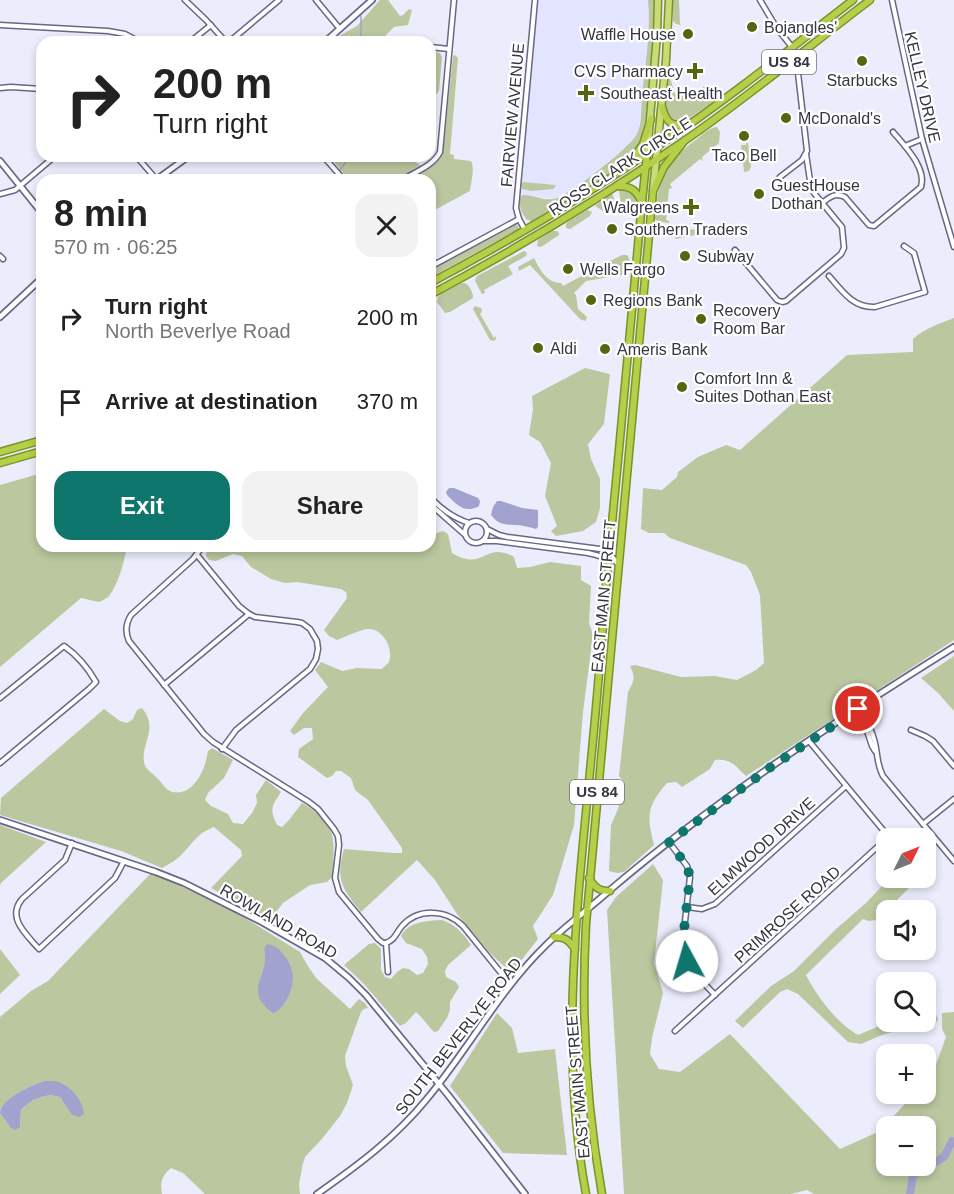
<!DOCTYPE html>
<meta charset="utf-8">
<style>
body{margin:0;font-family:Helvetica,sans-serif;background:#f2f2f2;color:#222;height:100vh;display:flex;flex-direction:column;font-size:22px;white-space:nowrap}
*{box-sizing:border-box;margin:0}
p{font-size:20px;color:#767676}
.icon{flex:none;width:33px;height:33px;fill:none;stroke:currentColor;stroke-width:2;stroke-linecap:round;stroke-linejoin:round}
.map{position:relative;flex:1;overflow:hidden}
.panel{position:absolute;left:36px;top:174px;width:400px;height:378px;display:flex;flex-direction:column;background:#fff;border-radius:18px;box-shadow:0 3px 9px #0003}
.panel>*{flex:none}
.guide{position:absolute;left:36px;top:36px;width:400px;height:126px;border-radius:18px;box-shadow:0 3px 9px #0003;background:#fff;color:#222;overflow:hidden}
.needle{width:39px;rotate:47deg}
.controls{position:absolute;left:876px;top:828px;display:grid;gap:12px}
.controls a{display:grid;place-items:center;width:60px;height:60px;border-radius:12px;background:#fff;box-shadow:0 3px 9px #0003;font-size:30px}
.pin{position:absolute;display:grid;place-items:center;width:51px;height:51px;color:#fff;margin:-26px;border:3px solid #fff;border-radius:50%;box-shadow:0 2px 6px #0007}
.me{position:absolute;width:66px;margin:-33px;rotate:354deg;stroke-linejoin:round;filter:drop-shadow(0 0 4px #0008)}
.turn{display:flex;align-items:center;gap:21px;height:126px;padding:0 18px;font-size:27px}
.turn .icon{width:78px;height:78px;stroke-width:2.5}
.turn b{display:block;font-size:42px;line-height:51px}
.round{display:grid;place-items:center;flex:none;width:63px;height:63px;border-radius:18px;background:#f2f2f2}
.summary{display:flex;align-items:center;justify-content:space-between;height:102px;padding:0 18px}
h1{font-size:36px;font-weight:600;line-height:45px}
.cta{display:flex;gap:12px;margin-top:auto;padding:12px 18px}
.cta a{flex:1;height:69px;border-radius:18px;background:#0f766e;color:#fff;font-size:24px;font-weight:600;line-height:69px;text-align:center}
.cta a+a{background:#f2f2f2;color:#222}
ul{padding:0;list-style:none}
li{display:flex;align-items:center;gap:18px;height:84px;padding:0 18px}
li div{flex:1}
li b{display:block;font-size:22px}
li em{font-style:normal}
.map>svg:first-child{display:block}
.built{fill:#e3e4ff}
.green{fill:#bbc79f;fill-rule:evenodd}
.water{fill:#a1a2cd}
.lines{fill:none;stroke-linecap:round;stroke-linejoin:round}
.stream{stroke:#a1a2cd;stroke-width:1.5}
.river{stroke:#a1a2cd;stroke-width:8}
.minor-casing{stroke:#676888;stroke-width:7}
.tertiary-casing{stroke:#676888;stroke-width:8}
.primary-casing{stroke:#7c9129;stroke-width:9}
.trunk-casing{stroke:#7c9129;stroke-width:9}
.minor{stroke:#fff;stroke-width:4}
.tertiary{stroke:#fff;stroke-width:4.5}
.primary{stroke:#c7db76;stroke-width:6}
.trunk{stroke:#b4cf48;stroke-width:6}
.route{stroke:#0f766e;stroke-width:10;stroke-dasharray:0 18}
.poi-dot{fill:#546610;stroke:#fff;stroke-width:2}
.labels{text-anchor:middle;stroke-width:4.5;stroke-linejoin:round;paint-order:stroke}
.shield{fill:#fff;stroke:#72727b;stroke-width:1.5}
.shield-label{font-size:15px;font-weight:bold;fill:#353543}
.poi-label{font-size:16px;fill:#353543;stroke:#fff;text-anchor:start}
.street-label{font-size:16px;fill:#353543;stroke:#fff}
</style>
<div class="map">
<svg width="954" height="1194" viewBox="0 0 954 1194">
<rect width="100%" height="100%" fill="#ecedfc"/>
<polygon class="built" points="537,0 648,0 648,28 641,113 638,134 634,139 627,146 583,182 554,199 520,194"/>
<g class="green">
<polygon points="380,0 388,0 400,16 403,15 409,9 412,10 408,25 394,27 384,37 376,42 332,42 341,35 357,26"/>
<path d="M648,0H654V32L645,127L642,141L627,162L532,221L527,220C522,213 516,204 522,195C532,194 543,201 554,199C567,197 632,146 637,134C642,124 641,109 642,97C645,65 651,32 648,0Z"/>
<polygon points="672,0 679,0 680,23 681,25 676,24 673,21"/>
<polygon points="431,51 440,53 442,57 439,91 437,94 431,95"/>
<path d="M455,55L458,58L450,154L454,155V159L471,161C475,169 471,182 470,191L431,212L430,180H408L434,164L443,151L453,56Z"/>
<path d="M670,65L672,66L673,76L670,78L675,94L678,93L680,96L703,91V87C711,85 715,85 718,93L716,100L682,123L672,121L665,111Z"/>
<path d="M717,127L720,132L719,143L702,157L703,161L700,159L670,184L672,188L669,189L666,220L669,221V223L657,221L655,219C659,176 661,165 697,139C703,134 709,128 717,127Z"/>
<polygon points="746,143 748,143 751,167 749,171 744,172 741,145 746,145"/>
<polygon points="329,156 412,156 415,162 420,165 420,167 396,180 349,180"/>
<polygon points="523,182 555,185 556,186 553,189 531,191 522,189 521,184"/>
<polygon points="621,189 630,189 638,200 636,213 631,208 623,207 621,205 619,190"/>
<polygon points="611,194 613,195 615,206 605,212 595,206"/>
<polygon points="587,210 592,212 590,216 570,229 566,228 566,224 569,221"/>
<polygon points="512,224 517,224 519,229 431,277 431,269"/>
<polygon points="680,228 697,230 698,232 695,235 676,239 674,237 674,232"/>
<polygon points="552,231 557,231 559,233 559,235 541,247 537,246 538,240"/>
<polygon points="524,251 527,253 526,256 508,266 513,274 484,290 485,293 482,294 475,281 477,276"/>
<path d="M622,255H627C631,260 631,269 627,274L586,281L574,293L576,295L578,309L587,317L586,320L585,321L580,319L530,265L519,271L518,267L534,258C540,270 547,283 561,283L563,286L580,277L591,269L589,266L598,267Z"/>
<path d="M462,283H465C470,286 473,292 473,298L450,312L445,313L437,302L438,297L442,293Z"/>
<polygon points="475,306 481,308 482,311 480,314 494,338 496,336 496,339 494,341 490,340 473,309"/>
<path d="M954,318V640L746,776C735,766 731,758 715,760L710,769L682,787L676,782L667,783C646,807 647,816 654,845L624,872L617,873L609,871L611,825L618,809L624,782L619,776L628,692C634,681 636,678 630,666L635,665L681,677L715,676L737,680L756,670L764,663L760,595L751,572L746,565L670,538L664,533H649L641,529L643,488L662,490L677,477L678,472L698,457L726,445L740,450L847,355L913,352V339C923,329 941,323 954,318Z"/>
<polygon points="585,368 610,374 604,424 588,444 591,459 600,479 600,508 596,522 583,531 556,536 551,531 557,526 545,496 551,463 540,442 529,435 533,409 532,396"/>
<path d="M42,473V546H133L126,550C124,564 117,587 108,597C107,598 100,602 99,602L81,598L0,667V485Z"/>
<path d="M443,531L448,534L452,553C456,555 461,558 466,559C485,563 489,543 514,557L517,568L530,567L550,562L581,566V580L591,586L589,623L593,635L583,712L574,825L553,895L533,926L538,939L516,967L511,970L507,969L488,951L457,914L435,880L417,860L361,912C342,888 335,880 344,849L394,853H402V848L368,800L355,790L351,778L341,771H336L332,776L327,778L298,757L299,749L313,739L312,728H304L294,735L290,731L303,713L328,687L315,670L321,662L342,671L357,668L382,669C384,666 387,665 389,662C394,649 383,629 369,629C361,629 345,637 337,640L329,636L324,630L347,598L346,592L341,589L297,582L285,583L271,579L251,567L242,556L233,554L216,561L209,560L206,556L207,546H430L431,535Z"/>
<polygon points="954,656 954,711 938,693 921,678"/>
<path d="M142,708C159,729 141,742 144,762C145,769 150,771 155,776C160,780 163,786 168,790C176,795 187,792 193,785C202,776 206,763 208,751L212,748L233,760L224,778L208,793L205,800L211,806L228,814L233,823L243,824L252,813L257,803L256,795L266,780L281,792C272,806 269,809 277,825L282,827L289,820L302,803C314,809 328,820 332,834C335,845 333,865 332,877L327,882L310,885L283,903L270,920L211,888L242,856L241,850L214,827C196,834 195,841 183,853C177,860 169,864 162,868L121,851L0,815L1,798L104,709L120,721L127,723L133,719L137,710Z"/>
<polygon points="0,825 46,842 1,883 0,886"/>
<path d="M653,864L663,880L654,963L663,993L652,1038L650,1054L659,1069L680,1072L730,1034L840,1149L880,1131L914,1094H926V1079L935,1067L946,1037L942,1029V1013L954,1012V1194H814L807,1190L791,1194H624L607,910L616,897ZM886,1126H926V1166H886Z"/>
<path d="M152,872L237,913L300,952L306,963L316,978L350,1009L359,999L365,1003L368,1008L364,1009L361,1012L345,1056L346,1066L353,1085L347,1103L340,1116L321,1140L305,1157L303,1163L299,1184L300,1194H205L183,1173L171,1168C162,1176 160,1181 162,1194H0V1113L10,1127H20L21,1110L25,1106L33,1100L42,1097L50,1095L60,1097L71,1114H84L44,1081C29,1087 7,1095 0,1111V1017L31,991L48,981ZM264,949L285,1004L260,979L266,960Z"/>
<path d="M886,877L919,878L877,920L869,921L863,919L806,975C818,998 836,1022 858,1035L889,1022H926V1008L932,1006L938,1019L935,1025L911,1026L882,1035L861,1044L848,1042L798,994L787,989L780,992L743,1028L735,1021L771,986L794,971L836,929L866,903L882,886Z"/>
<path d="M442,920C456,925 463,933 471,945L448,965L445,971L446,977L456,982L459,987L450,1002V1010L447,1018L438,1031L434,1032C427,1025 423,1018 416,1012L406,1023L400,1026L364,984L344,965L369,944L375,943L381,949V970L385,977L391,979L397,972L403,968L409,969L417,975L423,973L428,964L427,957L422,949L406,943L401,936C409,921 427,921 442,920Z"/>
<polygon points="0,949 20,975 0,994"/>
<polygon points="497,1013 512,1028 518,1053 555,1049 567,1155 503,1153 450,1086"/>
</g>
<g class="water">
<path d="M449,488H454L478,498L480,501L479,506C465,514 457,505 447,495L446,492Z"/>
<path d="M497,501H501L522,508L538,510V527L536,529C529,527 521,525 515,525C503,524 499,525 491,515L493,507Z"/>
<path d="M267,944C280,945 292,963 293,976C293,989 286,1008 273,1013C241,990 271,975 264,949Z"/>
<path d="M44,1081C47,1081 51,1081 54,1081C69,1083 83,1100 84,1114L79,1117L71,1114L60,1097L50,1095L42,1097L33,1100L25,1106L21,1110L20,1127L15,1130L10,1127L0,1113C1,1098 31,1086 44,1081Z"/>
</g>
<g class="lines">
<g class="stream">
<polyline points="361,42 361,16"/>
<polyline points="340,170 350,156"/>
<polyline points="332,180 336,176"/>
</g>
<polyline class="river" points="910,1194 913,1175 944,1157 952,1141 954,1142"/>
<g class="minor-casing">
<g id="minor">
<polyline points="185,0 206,20 226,42"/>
<polyline points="316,0 340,29"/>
<polyline points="760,0 776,27 792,47"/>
<polyline points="892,0 922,139 954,247"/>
<polyline points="0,25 108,31 125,34 140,42"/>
<polyline points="190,42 211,25"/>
<polyline points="229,42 279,0"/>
<polyline points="430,47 449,49"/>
<polyline points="0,88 11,87 42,89"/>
<polyline points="905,146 922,139"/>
<polyline points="136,156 157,180"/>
<polyline points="323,156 344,180"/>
<polyline points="780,177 802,160 807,151 798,73"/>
<path d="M402,180C415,172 433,166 440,152L454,0"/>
<polyline points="0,194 15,190 54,157"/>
<path d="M822,203C830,197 835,192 845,197L869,225L874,226L921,187C927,168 904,145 893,132"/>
<polyline points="525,230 519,219 516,208 535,0"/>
<polyline points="735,250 777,300 782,302 786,301 841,254 844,248 842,227 814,193 811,187 806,154"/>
<polyline points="0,256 3,259"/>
<polyline points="430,267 519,219"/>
<path d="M829,276C842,291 853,308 875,307L925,292L914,253L904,246"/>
<path d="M430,497C442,510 453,518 469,523"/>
<polyline points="430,504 464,534"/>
<circle cx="476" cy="532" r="11"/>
<polyline points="487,529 499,535 507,537 600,549 609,553 617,563"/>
<path d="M483,541H497L588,553C596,555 602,555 607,563"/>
<path d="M203,546L193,559L131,615C126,623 125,632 129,641L204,734L213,742L309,802L318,809L334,829L338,836L339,845L335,878L339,892L378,939L383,943H386"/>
<polyline points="197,555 239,606 249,614 255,617 297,622 302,623 310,629 317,641 318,649 316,659 310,669 236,730 222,749"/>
<polyline points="164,685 249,614"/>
<path d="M0,698L64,646C77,655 88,668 96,682L89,689L0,763"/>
<path d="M858,709C864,718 871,727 874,739C878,752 876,763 883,776L954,861"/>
<polyline points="855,711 867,731 872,746 875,751"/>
<polyline points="911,730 925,736 933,741 954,766"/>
<polyline points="923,824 954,799"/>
<polyline points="669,842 687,866 690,877 683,939 684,954 687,961 695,974 715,995"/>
<path d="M72,843L65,860L22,899C6,918 27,935 39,949L115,878L124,861"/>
<polyline points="687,907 702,909 715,904 846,786"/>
<path d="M386,943C395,940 396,933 402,926C418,908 446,909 463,926L510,984"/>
<polyline points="386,943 388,972"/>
<polyline points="675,1031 885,840 885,834 883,830 809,741"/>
</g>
</g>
<g class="tertiary-casing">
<g id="tertiary">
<polyline points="325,42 372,0"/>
<polyline points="0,161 42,213"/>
<polyline points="156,180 189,156"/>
<polyline points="0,317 42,278"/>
<polyline points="0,820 156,872 184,883 262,922 325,958 349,978 366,995 448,1095 525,1194"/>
<path d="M317,1194C357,1166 395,1138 426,1100C468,1050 498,992 545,946C565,926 589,909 610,890C717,799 835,721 954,647"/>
</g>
</g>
<g class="primary-casing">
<g id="primary">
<polyline points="647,154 657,35 658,0"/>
<polyline points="653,190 666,60 669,0"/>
</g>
</g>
<g class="trunk-casing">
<g id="trunk">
<path d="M662,107C667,124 671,126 688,125"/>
<polyline points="631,162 643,144 651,119"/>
<path d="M617,186C631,186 636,190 642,202"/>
<path d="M430,283C511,240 589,194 664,142C729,98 791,48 853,0"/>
<path d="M430,295C518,248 603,197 684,141C748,97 808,47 870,0"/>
<polyline points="0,452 42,440"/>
<polyline points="0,463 42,451"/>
<path d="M589,878C595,888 599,891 610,891"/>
<path d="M554,937C565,937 569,940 575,949"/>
<path d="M586,1194C558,1044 579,890 593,740C598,689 602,637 606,586C618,458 631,330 642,202L647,154"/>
<path d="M602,1194C586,1104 581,1015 586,924L653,191L664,167L685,140"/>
</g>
</g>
<use href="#minor" class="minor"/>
<use href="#tertiary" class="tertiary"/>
<use href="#primary" class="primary"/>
<use href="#trunk" class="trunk"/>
</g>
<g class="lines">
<polyline class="route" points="687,961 684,954 683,939 690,877 687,866 669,842 768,769 858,709"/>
</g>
<g class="poi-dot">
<circle cx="752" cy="27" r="6"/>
<circle cx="688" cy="34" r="6"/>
<circle cx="862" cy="61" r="6"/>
<path d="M692 62h6v6h6v6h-6v6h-6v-6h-6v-6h6z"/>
<path d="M583 84h6v6h6v6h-6v6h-6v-6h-6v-6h6z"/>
<circle cx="786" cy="118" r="6"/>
<circle cx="744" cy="136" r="6"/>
<circle cx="759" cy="194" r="6"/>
<path d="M688 198h6v6h6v6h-6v6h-6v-6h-6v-6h6z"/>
<circle cx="612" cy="229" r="6"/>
<circle cx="685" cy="256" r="6"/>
<circle cx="568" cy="269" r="6"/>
<circle cx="591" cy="300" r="6"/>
<circle cx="701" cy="319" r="6"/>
<circle cx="538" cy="348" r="6"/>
<circle cx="605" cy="349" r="6"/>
<circle cx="682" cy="387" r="6"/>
</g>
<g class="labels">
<g class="shield">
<rect x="762" y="50" width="54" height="24" rx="4.5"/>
<rect x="570" y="780" width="54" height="24" rx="4.5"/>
</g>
<g class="shield-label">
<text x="789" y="67">US 84</text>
<text x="597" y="797">US 84</text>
</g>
<g class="poi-label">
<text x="764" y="33">Bojangles'</text>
<text x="676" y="40" text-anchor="end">Waffle House</text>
<text x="683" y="77" text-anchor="end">CVS Pharmacy</text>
<text x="862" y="86" text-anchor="middle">Starbucks</text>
<text x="600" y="99">Southeast Health</text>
<text x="798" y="124">McDonald's</text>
<text x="744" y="161" text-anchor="middle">Taco Bell</text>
<text x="771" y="191">GuestHouse<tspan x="771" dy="18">Dothan</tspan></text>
<text x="679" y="213" text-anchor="end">Walgreens</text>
<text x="624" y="235">Southern Traders</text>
<text x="697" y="262">Subway</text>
<text x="580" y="275">Wells Fargo</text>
<text x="603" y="306">Regions Bank</text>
<text x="713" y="316">Recovery<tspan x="713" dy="18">Room Bar</tspan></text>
<text x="550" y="354">Aldi</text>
<text x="617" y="355">Ameris Bank</text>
<text x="694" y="384">Comfort Inn &amp;<tspan x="694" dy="18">Suites Dothan East</tspan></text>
</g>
<g class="street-label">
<text transform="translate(923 87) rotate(77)" y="6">KELLEY DRIVE</text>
<text transform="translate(512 115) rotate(-85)" y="6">FAIRVIEW AVENUE</text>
<text transform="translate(620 166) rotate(-33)" y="6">ROSS CLARK CIRCLE</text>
<text transform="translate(603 596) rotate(-85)" y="6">EAST MAIN STREET</text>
<text transform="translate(761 846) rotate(-42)" y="6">ELMWOOD DRIVE</text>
<text transform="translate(787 914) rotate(-42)" y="6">PRIMROSE ROAD</text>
<text transform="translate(279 921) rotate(30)" y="6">ROWLAND ROAD</text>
<text transform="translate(458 1036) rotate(-52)" y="6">SOUTH BEVERLYE ROAD</text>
<text transform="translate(577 1082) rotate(-95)" y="6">EAST MAIN STREET</text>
</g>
</g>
</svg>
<div class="controls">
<a><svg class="needle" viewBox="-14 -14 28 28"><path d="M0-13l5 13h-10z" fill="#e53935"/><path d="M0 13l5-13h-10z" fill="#767676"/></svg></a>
<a><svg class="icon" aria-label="sound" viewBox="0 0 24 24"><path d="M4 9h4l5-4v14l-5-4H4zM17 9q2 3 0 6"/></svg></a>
<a><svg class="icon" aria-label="search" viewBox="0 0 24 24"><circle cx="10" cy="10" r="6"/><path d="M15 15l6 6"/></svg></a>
<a>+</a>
<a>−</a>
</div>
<div class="pin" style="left:858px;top:709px;background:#d93025"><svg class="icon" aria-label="arrive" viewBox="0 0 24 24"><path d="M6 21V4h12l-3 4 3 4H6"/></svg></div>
<svg class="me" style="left:687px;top:961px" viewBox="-20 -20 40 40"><circle r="19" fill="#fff"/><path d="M0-13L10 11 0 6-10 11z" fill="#0f766e"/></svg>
<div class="guide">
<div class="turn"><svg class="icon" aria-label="right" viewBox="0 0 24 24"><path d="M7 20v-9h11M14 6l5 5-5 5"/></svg><div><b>200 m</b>Turn right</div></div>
</div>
<section class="panel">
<div class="summary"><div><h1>8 min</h1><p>570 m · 06:25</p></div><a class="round"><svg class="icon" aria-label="close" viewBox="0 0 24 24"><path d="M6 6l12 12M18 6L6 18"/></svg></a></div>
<ul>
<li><svg class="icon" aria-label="right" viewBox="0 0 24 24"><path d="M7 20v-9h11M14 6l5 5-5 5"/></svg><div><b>Turn right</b><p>North Beverlye Road</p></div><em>200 m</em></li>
<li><svg class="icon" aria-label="arrive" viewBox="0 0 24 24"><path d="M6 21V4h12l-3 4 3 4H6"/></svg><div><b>Arrive at destination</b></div><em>370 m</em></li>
</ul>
<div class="cta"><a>Exit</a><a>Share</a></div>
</section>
</div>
